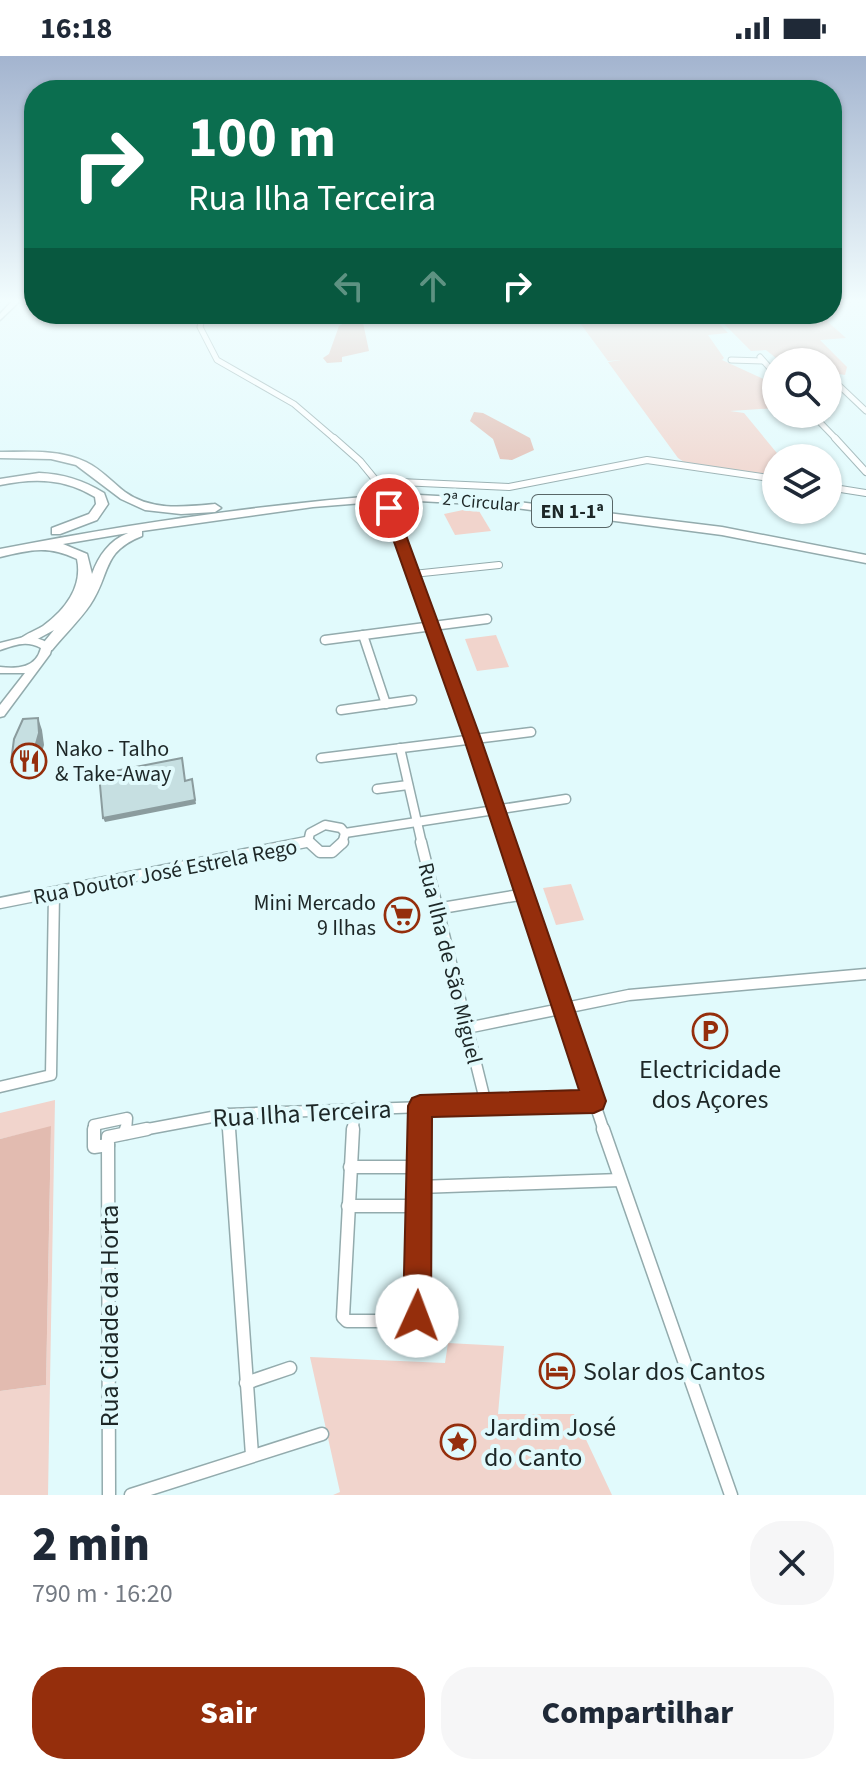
<!DOCTYPE html>
<html lang="pt">
<meta charset="utf-8">
<style>
body{margin:0;font-family:"Source Sans 3",sans-serif;background:#f6f6f7;color:#1f2937;height:100vh;display:flex;flex-direction:column;font-size:30px;white-space:nowrap}
*{box-sizing:border-box;margin:0}
p{font-size:26px;color:#747a83}
.icon{flex:none;width:44px;height:44px;fill:none;stroke:currentColor;stroke-width:2;stroke-linecap:round;stroke-linejoin:round}
.map{position:relative;height:1439px;overflow:hidden}
.side{display:flex;flex-direction:column;background:#fff;flex:1}
.side>*{flex:none}
.banner{position:absolute;left:24px;top:24px;width:818px;height:244px;border-radius:32px;box-shadow:0 2px 6px #0004;background:#0b6e4f;color:#fff;overflow:hidden}
.fabs{position:absolute;left:762px;top:292px;display:grid;gap:16px}
.fabs a{display:grid;place-items:center;width:80px;height:80px;border-radius:50%;background:#fff;box-shadow:0 2px 6px #0004;font-size:40px}
.pin{position:absolute;display:grid;place-items:center;width:68px;height:68px;color:#fff;margin:-34px;border:4px solid #fff;border-radius:50%;box-shadow:0 2px 8px #0007}
.me{position:absolute;width:88px;margin:-44px;rotate:2deg;stroke-linejoin:round;filter:drop-shadow(0 0 6px #0008)}
.turn{display:flex;align-items:center;gap:28px;height:168px;padding:0 32px;font-size:36px}
.turn .icon{width:104px;height:104px;stroke-width:2.5}
.turn b{display:block;font-size:56px;line-height:68px}
.lanes{display:flex;align-items:center;height:76px;padding:0 32px;background:#0003;justify-content:center;gap:40px;direction:ltr}
.lanes .off{opacity:.35}
.round{display:grid;place-items:center;flex:none;width:84px;height:84px;border-radius:32px;background:#f6f6f7}
.head{display:flex;align-items:center;justify-content:space-between;height:136px;padding:0 32px}
h1{font-size:48px;font-weight:800;line-height:60px}
.primary-button{display:flex;gap:16px;margin-top:auto;padding:16px 32px}
.primary-button a{flex:1;height:92px;border-radius:32px;background:#952e0c;color:#fff;font-size:32px;font-weight:800;line-height:92px;text-align:center}
.primary-button a+a{background:#f6f6f7;color:#1f2937}
.status{display:flex;justify-content:space-between;align-items:center;height:56px;padding:0 40px;background:#fff;direction:ltr}
.status svg{height:22px;fill:currentColor}
.map>svg:first-child{display:block}
.green{fill:#f1d4cc}
.forest{fill:#e2bbb0}
.lines{fill:none;stroke-linecap:round;stroke-linejoin:round}
.street-far4-casing{stroke:#93abad;stroke-width:7}
.street-far3-casing{stroke:#93abad;stroke-width:8}
.street-far2-casing{stroke:#93abad;stroke-width:11}
.street-far1-casing{stroke:#93abad;stroke-width:13}
.street-casing{stroke:#93abad;stroke-width:15}
.secondary-casing{stroke:#93abad;stroke-width:3}
.primary-casing{stroke:#93abad;stroke-width:3}
.highway-casing{stroke:#93abad;stroke-width:3}
.street-far4{stroke:#fff;stroke-width:5}
.street-far3{stroke:#fff;stroke-width:6}
.street-far2{stroke:#fff;stroke-width:8}
.street-far1{stroke:#fff;stroke-width:10}
.street{stroke:#fff;stroke-width:12}
.secondary{fill:#fff;fill-rule:evenodd}
.primary{fill:#fff;fill-rule:evenodd}
.highway{fill:#fff;fill-rule:evenodd}
.street-bridge-casing{stroke:#93abad;stroke-width:8;stroke-linecap:butt}
.street-bridge{stroke:#fff;stroke-width:6}
.shaded-wall{fill:#8b9c9e}
.building{fill:#c6dfe1;stroke:#8b9c9e;stroke-width:2}
.route{fill:#952e0c;stroke:#611e08;stroke-width:2}
.labels{text-anchor:middle;stroke-width:8;stroke-linejoin:round;paint-order:stroke}
.far-street-label{font-size:18px;fill:#1d2727;stroke:#e1fafc}
.shield{fill:#e1fafc;stroke:#586667;stroke-width:2}
.shield-label{font-size:20px;font-weight:bold;fill:#1d2727}
.poi-label{font-size:22px;fill:#1d2727;stroke:#e1fafc;text-anchor:start}
.street-label{font-size:22px;fill:#1d2727;stroke:#e1fafc}
.near-poi-label{font-size:26px;fill:#1d2727;stroke:#e1fafc;text-anchor:start}
.near-street-label{font-size:26px;fill:#1d2727;stroke:#e1fafc}
</style>
<div class="status"><b>16:18</b><svg viewBox="0 0 49 12"><path d="M0 12V9h3v3zM5 12V6h3v6zM10 12V3h3v9zM15 12V0h3v12zM26 1h20v11H26zM47 4h2v5h-2z"/></svg></div>
<div class="map">
<svg width="866" height="1439" viewBox="0 0 866 1439">
<rect width="100%" height="100%" fill="#e1fafc"/>
<g class="green">
<polygon points="573,258 710,258 728,277 708,279 724,302 722,304 768,325 776,332 776,352 730,355 744,357 781,402 776,402 776,421 684,406 678,402 608,306 621,304 608,305 580,267 620,259 576,262"/>
<polygon points="714,258 819,258 846,282 820,284 847,311 845,319 828,316 828,306 781,306 766,294 751,295"/>
<polygon points="463,454 479,455 491,475 455,479 444,458"/>
<polygon points="496,579 509,611 477,615 465,583"/>
<polygon points="571,828 584,864 556,869 543,832"/>
<polygon points="55,1044 48,1439 0,1439 0,1335 46,1329 51,1071 0,1083 0,1057"/>
<polygon points="448,1287 504,1290 498,1358 574,1358 612,1439 333,1439 340,1436 310,1301 445,1307"/>
</g>
<g class="forest">
<polygon points="355,261 362,262 369,295 342,301 342,306 327,307 323,302 329,298 339,270"/>
<polygon points="474,356 483,357 530,382 534,394 512,404 500,403 493,383 470,365"/>
<polygon points="51,1070 46,1329 0,1335 0,1083"/>
</g>
<g class="lines">
<g class="street-far4-casing">
<g id="street-far4">
<polyline points="203,258 200,271 217,304 294,348 336,384"/>
<polyline points="760,301 776,319"/>
<polyline points="731,304 763,305"/>
<polyline points="828,319 866,355"/>
<polyline points="812,358 837,384"/>
</g>
</g>
<g class="street-far3-casing">
<g id="street-far3">
<polyline points="334,382 360,405 378,427"/>
<polyline points="835,382 866,416"/>
<polyline points="378,425 509,431 647,404 776,423"/>
<polyline points="828,431 866,437"/>
<polyline points="389,452 429,562"/>
<polyline points="413,518 499,509"/>
</g>
</g>
<g class="street-far2-casing">
<g id="street-far2">
<polyline points="428,560 507,788"/>
<polyline points="363,579 386,648"/>
<polyline points="325,584 487,563"/>
<polyline points="341,654 412,644"/>
<polyline points="400,692 422,788"/>
<polyline points="321,702 531,676"/>
<polyline points="377,733 408,729"/>
<polyline points="345,777 566,743"/>
<polyline points="296,788 308,786"/>
<polyline points="311,788 308,786 310,777 325,769 341,772 345,777 342,788"/>
</g>
</g>
<g class="street-far1-casing">
<g id="street-far1">
<polyline points="309,786 320,796 332,796 343,786"/>
<polyline points="421,786 486,1048"/>
<polyline points="507,786 604,1075"/>
<polyline points="0,847 306,786"/>
<polyline points="436,853 525,838"/>
<polyline points="467,972 629,939 866,918"/>
<polyline points="0,1031 51,1019 54,838"/>
<polyline points="228,1058 229,1075"/>
<polyline points="94,1075 94,1069 127,1062 126,1075"/>
<polyline points="137,1075 228,1058 594,1045"/>
<polyline points="353,1075 354,1053"/>
<polyline points="420,1075 420,1050"/>
</g>
</g>
<g class="street-casing">
<g id="street">
<polyline points="94,1073 94,1091 108,1089"/>
<polyline points="229,1073 252,1399"/>
<polyline points="353,1073 343,1261 347,1265 410,1265 418,1257 420,1073"/>
<polyline points="603,1073 731,1439"/>
<polyline points="126,1077 126,1073"/>
<polyline points="350,1111 420,1111"/>
<polyline points="419,1131 620,1124"/>
<polyline points="348,1150 419,1150"/>
<polyline points="246,1327 290,1312"/>
<polyline points="109,1439 108,1081 147,1073"/>
<polyline points="131,1439 322,1378"/>
</g>
</g>
<g class="secondary-casing">
<path id="secondary" d="M24,581C34,581 45,583 52,591L50,598L4,660L0,661V649L25,617H0V611C18,613 36,612 41,592C26,584 15,589 0,594V587Z"/>
</g>
<g class="primary-casing">
<polygon id="primary" points="14,243 22,243 0,264 0,258"/>
</g>
<g class="highway-casing">
<g id="highway">
<path d="M0,396C28,396 59,393 86,406C101,413 112,426 125,436C151,455 184,451 215,448L221,452L215,456L181,458L145,454L121,443L76,409L51,403L0,402Z"/>
<path d="M39,417C63,418 83,424 104,437L108,448L97,464L60,478H52V472L89,458L96,448L95,441C64,422 34,422 0,429V423Z"/>
<path d="M400,438L493,443L722,471L866,499V507L722,479L493,449L400,444L313,451L142,475V480C101,496 111,518 90,549C79,565 64,579 52,594L47,595L40,591L54,574L32,586H22L20,583C27,577 35,575 43,570C65,554 83,531 77,503C47,489 31,494 0,501V493C132,467 266,448 400,438ZM128,477C109,485 99,499 92,518L87,498L63,488Z"/>
</g>
</g>
<use href="#street-far4" class="street-far4"/>
<use href="#street-far3" class="street-far3"/>
<use href="#street-far2" class="street-far2"/>
<use href="#street-far1" class="street-far1"/>
<use href="#street" class="street"/>
<use href="#secondary" class="secondary"/>
<use href="#primary" class="primary"/>
<use href="#highway" class="highway"/>
<g class="street-bridge-casing">
<polyline id="street-bridge" points="380,432 389,452"/>
</g>
<use href="#street-bridge" class="street-bridge"/>
</g>
<g class="shaded-wall">
<polygon points="38,662 42,674 44,689 37,714 16,718 11,706"/>
<polygon points="192,723 196,748 105,766 103,762"/>
</g>
<g class="building">
<polygon points="38,662 39,677 32,702 11,706 14,683 23,663"/>
<polygon points="182,702 185,725 192,723 195,744 103,762 99,718"/>
</g>
<linearGradient id="sky" x2="0" y2="1"><stop stop-color="#a3b4cf"/><stop offset="0.55" stop-color="#f2fdfe"/><stop offset="1" stop-color="#f2fdfe" stop-opacity="0"/></linearGradient>
<rect width="866" height="445" fill="url(#sky)"/>
<polygon class="route" points="389,448 396,452 481,683 606,1045 603,1053 594,1057 432,1061 431,1260 427,1270 417,1274 407,1270 403,1260 408,1050 412,1042 420,1039 579,1034 464,683 382,452"/>
<defs>
<g id="restaurant-ring" transform="scale(1.8)"><circle r="9.5" fill="#e1fafc" stroke="#952e0c" stroke-width="1.5"/><path d="M-5-6h1v4h1v-4h1v4h1v-4h1v5L-1.5 .5V6h-2V.5L-5-1ZM5-6V6H3V1.5H1.5Q1.5-4 5-6Z" fill="#952e0c"/></g>
<g id="supermarket-ring" transform="scale(1.8)"><circle r="9.5" fill="#e1fafc" stroke="#952e0c" stroke-width="1.5"/><path d="M-6-5.5h2.5l.6 2H6L4.5 2H-2.5L-4.4-4H-6ZM-1.5 3.2a1.3 1.3 0 1 0 .1 0ZM3 3.2a1.3 1.3 0 1 0 .1 0Z" fill="#952e0c"/></g>
<g id="parking-ring" transform="scale(1.8)"><circle r="9.5" fill="#e1fafc" stroke="#952e0c" stroke-width="1.5"/><path d="M-3.5-5.5H1a3.5 3.5 0 0 1 0 7H-1V5.5H-3.5ZM-1-3.4V-.6H.8a1.4 1.4 0 0 0 0-2.8Z" fill="#952e0c"/></g>
<g id="hotel-ring" transform="scale(1.8)"><circle r="9.5" fill="#e1fafc" stroke="#952e0c" stroke-width="1.5"/><path d="M-6-4.5h1.5V1H6V5H4.5V3h-9V5H-6ZM-4 0a1.8 1.8 0 1 1 3.6 0ZM.5 0V-2.5h3Q6-2.5 6 0Z" fill="#952e0c"/></g>
<g id="sight-ring" transform="scale(1.8)"><circle r="9.5" fill="#e1fafc" stroke="#952e0c" stroke-width="1.5"/><path d="M0-6L1.8-2.2L6-1.7L2.9 1.2L3.7 5.4L0 3.3L-3.7 5.4L-2.9 1.2L-6-1.7L-1.8-2.2Z" fill="#952e0c"/></g>
</defs>
<g fill-rule="evenodd">
<use href="#restaurant-ring" x="29" y="705"/>
<use href="#supermarket-ring" x="402" y="859"/>
<use href="#parking-ring" x="710" y="975"/>
<use href="#hotel-ring" x="557" y="1315"/>
<use href="#sight-ring" x="458" y="1386"/>
</g>
<g class="labels">
<g class="far-street-label">
<text transform="translate(481 446) rotate(5)" y="6">2ª Circular</text>
</g>
<rect class="shield" x="532" y="439" width="80" height="32" rx="6"/>
<g class="shield-label">
<text x="572" y="462">EN 1-1ª</text>
</g>
<g class="poi-label">
<text x="55" y="700">Nako - Talho<tspan x="55" dy="25">&amp; Take-Away</tspan></text>
<text x="376" y="854" text-anchor="end">Mini Mercado<tspan x="376" dy="25">9 Ilhas</tspan></text>
</g>
<g class="street-label">
<text transform="translate(165 815) rotate(-11)" y="8">Rua Doutor José Estrela Rego</text>
<text transform="translate(451 907) rotate(76)" y="8">Rua Ilha de São Miguel</text>
</g>
<g class="near-poi-label">
<text x="710" y="1022" text-anchor="middle">Electricidade<tspan x="710" dy="30">dos Açores</tspan></text>
<text x="583" y="1324">Solar dos Cantos</text>
<text x="484" y="1380">Jardim José<tspan x="484" dy="30">do Canto</tspan></text>
</g>
<g class="near-street-label">
<text transform="translate(302 1057) rotate(-3)" y="9">Rua Ilha Terceira</text>
<text transform="translate(109 1260) rotate(-90)" y="9">Rua Cidade da Horta</text>
</g>
</g>
</svg>
<div class="fabs">
<a><svg class="icon" aria-label="search" viewBox="0 0 24 24"><circle cx="10" cy="10" r="6"/><path d="M15 15l6 6"/></svg></a>
<a><svg class="icon" aria-label="layers" viewBox="0 0 24 24"><path d="M12 4l9 5-9 5-9-5zM3 14l9 5 9-5"/></svg></a>
</div>
<div class="pin" style="left:389px;top:452px;background:#d93025"><svg class="icon" aria-label="arrive" viewBox="0 0 24 24"><path d="M6 21V4h12l-3 4 3 4H6"/></svg></div>
<svg class="me" style="left:417px;top:1260px" viewBox="-20 -20 40 40"><circle r="19" fill="#fff"/><path d="M0-13L10 11 0 6-10 11z" fill="#952e0c"/></svg>
<div class="banner">
<div class="turn"><svg class="icon" aria-label="right" viewBox="0 0 24 24"><path d="M7 20v-9h11M14 6l5 5-5 5"/></svg><div><b>100 m</b>Rua Ilha Terceira</div></div>
<div class="lanes"><svg class="icon off" aria-label="left" viewBox="0 0 24 24"><path d="M17 20v-9H6M10 6l-5 5 5 5"/></svg><svg class="icon off" aria-label="ahead" viewBox="0 0 24 24"><path d="M12 20V5M6 11l6-6 6 6"/></svg><svg class="icon" aria-label="right" viewBox="0 0 24 24"><path d="M7 20v-9h11M14 6l5 5-5 5"/></svg></div>
</div>
</div>
<section class="side">
<div class="head"><div><h1>2 min</h1><p>790 m · 16:20</p></div><a class="round"><svg class="icon" aria-label="close" viewBox="0 0 24 24"><path d="M6 6l12 12M18 6L6 18"/></svg></a></div>
<div class="primary-button"><a>Sair</a><a>Compartilhar</a></div>
</section>
